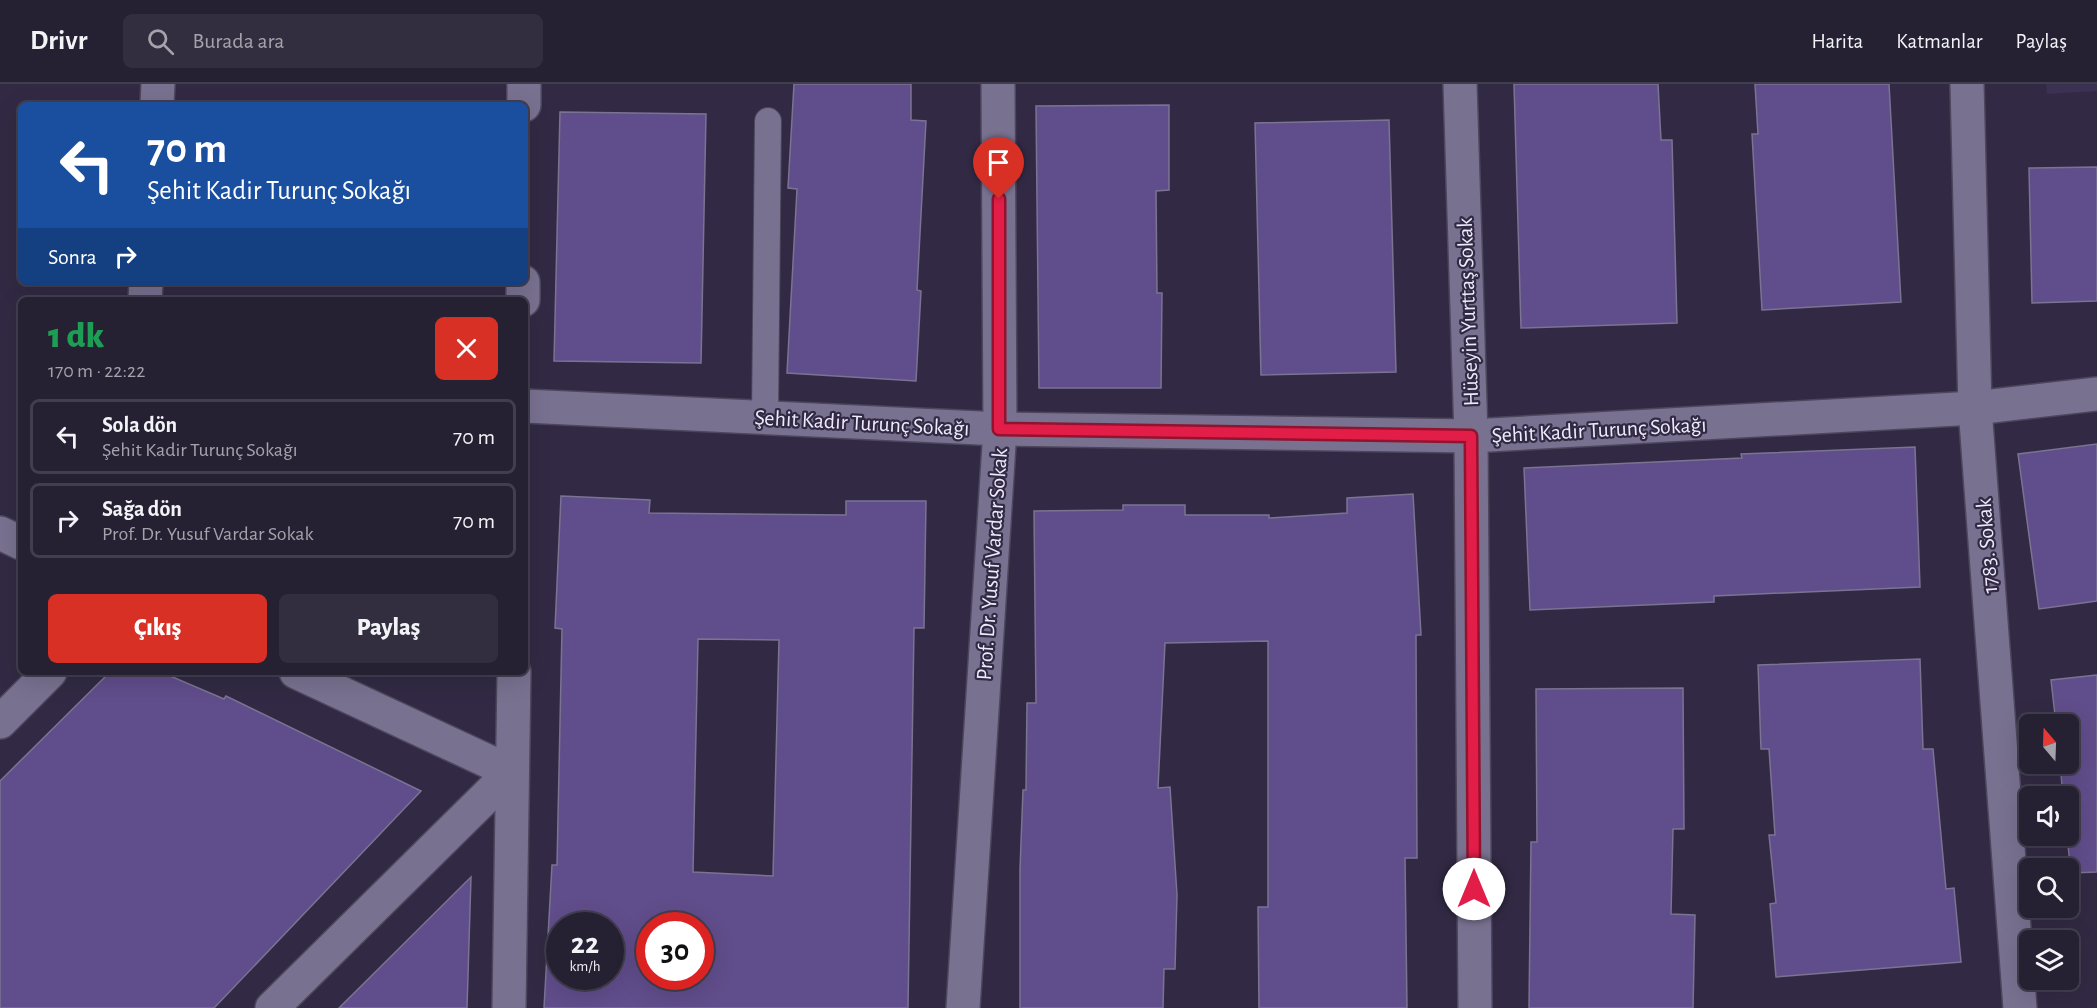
<!DOCTYPE html>
<html lang="tr">
<meta charset="utf-8">
<style>
body{margin:0;font-family:"Alegreya Sans",sans-serif;background:#322d3f;color:#f1f3f6;height:100vh;display:flex;flex-direction:column;font-size:22px;white-space:nowrap}
*{box-sizing:border-box;margin:0}
p{font-size:20px;color:#a4a3ac}
.icon{flex:none;width:33px;height:33px;fill:none;stroke:currentColor;stroke-width:2;stroke-linecap:round;stroke-linejoin:round}
.map{position:relative;flex:1;overflow:hidden}
.side{position:absolute;left:18px;top:213px;width:510px;height:378px;display:flex;flex-direction:column;background:#262033;border-radius:9px;box-shadow:0 6px 24px #0002,0 0 0 2px #423e4e}
.side>*{flex:none}
.banner{position:absolute;left:18px;top:18px;width:510px;height:183px;border-radius:9px;box-shadow:0 6px 24px #0002,0 0 0 2px #423e4e;background:#1a4fa0;color:#fff;overflow:hidden}
.needle{width:39px;rotate:341deg}
.fabs{position:absolute;left:2019px;top:630px;display:grid;gap:12px}
.fabs a{display:grid;place-items:center;width:60px;height:60px;border-radius:9px;background:#262033;box-shadow:0 6px 24px #0002,0 0 0 2px #423e4e;font-size:30px}
.speed{position:absolute;left:546px;top:828px;display:flex;gap:12px;font-size:30px;font-weight:700;text-align:center}
.speed>*{display:grid;place-content:center;width:78px;height:78px;border-radius:50%;background:#262033;box-shadow:0 6px 24px #0002,0 0 0 2px #423e4e;line-height:1}
.speed small{font-size:15px;font-weight:400}
.speed .limit{border:9px solid #d22;background:#fff;color:#111}
.pin{position:absolute;display:grid;place-items:center;width:51px;height:51px;color:#fff;margin:-62px -26px;border-radius:50% 50% 50% 0;rotate:-45deg;box-shadow:0 0 6px #0007}
.pin .icon{rotate:45deg}
.me{position:absolute;width:66px;margin:-33px;rotate:0deg;stroke-linejoin:round;filter:drop-shadow(0 0 4px #0008)}
.turn{display:flex;align-items:center;gap:21px;height:126px;padding:0 30px;font-size:27px}
.turn .icon{width:78px;height:78px;stroke-width:2.5}
.turn b{display:block;font-size:42px;line-height:51px}
.then{display:flex;align-items:center;height:57px;padding:0 30px;background:#0003;gap:12px;font-size:22px}
.round{display:grid;place-items:center;flex:none;width:63px;height:63px;border-radius:9px;background:#322d3f}
.headline{display:flex;align-items:center;justify-content:space-between;height:102px;padding:0 30px}
h1{font-size:36px;font-weight:800;line-height:45px;color:#1e9e55}
.primary-button{display:flex;gap:12px;margin-top:auto;padding:12px 30px}
.primary-button a{flex:1;height:69px;border-radius:9px;background:#d93025;color:#fff;font-size:24px;font-weight:800;line-height:69px;text-align:center}
.primary-button a+a{background:#322d3f;color:#f1f3f6}
ul{padding:0;list-style:none}
li{display:flex;align-items:center;gap:18px;height:75px;margin:0 12px 9px;padding:0 18px;border:3px solid #423e4e;border-radius:9px}
li div{flex:1}
li b{display:block;font-size:22px}
li em{font-style:normal}
header{display:flex;align-items:center;gap:36px;box-sizing:border-box;height:84px;padding:0 30px;background:#262033;border-bottom:2px solid #423e4e}
header strong{font-size:28px}
nav{display:flex;gap:33px;margin-inline-start:auto;font-size:21px}
.search{width:420px;height:54px;background:#322d3f;display:flex;align-items:center;gap:15px;box-sizing:border-box;padding:0 21px;border-radius:9px;color:#a4a3ac;font-size:22px}
.map>svg:first-child{display:block}
.built{fill:#3b3152}
.building{fill:#604d8b;stroke:#7b7392;stroke-width:1.5;fill-rule:evenodd}
.lines{fill:none;stroke-linecap:round;stroke-linejoin:round}
.lane-casing{stroke:#4d465c;stroke-width:28}
.street-casing{stroke:#4d465c;stroke-width:36}
.lane{stroke:#797190;stroke-width:26}
.street{stroke:#797190;stroke-width:33}
.route-casing{stroke:#92132f;stroke-width:15}
.route{stroke:#e11d48;stroke-width:10}
.labels{text-anchor:middle;stroke-width:4.5;stroke-linejoin:round;paint-order:stroke}
.street-label{font-size:22px;fill:#eeeafb;stroke:#322a44}
</style>
<header>
<strong>Drivr</strong>
<div class="search"><svg class="icon" aria-label="search" viewBox="0 0 24 24"><circle cx="10" cy="10" r="6"/><path d="M15 15l6 6"/></svg>Burada ara</div>
<nav><a>Harita</a><a>Katmanlar</a><a>Paylaş</a></nav>
</header>
<div class="map">
<svg width="2097" height="924" viewBox="0 0 2097 924">
<rect width="100%" height="100%" fill="#322a44"/>
<polygon class="built" points="2046,0 2097,0 2097,7 2047,10"/>
<g class="building">
<polygon points="794,0 911,0 911,36 926,37 917,206 921,207 916,297 787,289 797,105 788,104"/>
<polygon points="1514,0 1658,0 1661,56 1672,56 1677,239 1521,244"/>
<polygon points="1755,0 1889,0 1901,218 1762,226 1752,50 1758,50"/>
<polygon points="1169,21 1169,106 1156,107 1157,209 1162,209 1161,304 1039,304 1036,22"/>
<polygon points="560,28 706,30 701,279 554,277"/>
<polygon points="1389,36 1396,288 1261,291 1255,39"/>
<polygon points="2097,83 2097,217 2032,219 2029,84"/>
<polygon points="2097,360 2097,517 2039,525 2018,370"/>
<polygon points="1915,363 1920,503 1714,512 1714,518 1530,526 1524,384 1742,374 1741,370"/>
<polygon points="1413,410 1421,551 1416,551 1417,774 1405,774 1407,924 1259,924 1258,823 1268,823 1268,557 1165,559 1158,704 1170,703 1177,811 1175,885 1164,885 1163,924 1020,924 1020,785 1023,706 1026,706 1027,619 1036,619 1034,427 1123,426 1123,421 1185,421 1185,431 1269,431 1269,434 1347,429 1347,414"/>
<path d="M561,412L650,416L649,429L846,431V417H926L924,544H914L908,924H544L552,781H557L562,545L555,544ZM698,555L779,556L773,792L693,788ZM560,842H610V892H560ZM650,842H700V892H650Z"/>
<polygon points="1920,575 1923,665 1933,665 1946,805 1954,804 1961,878 1776,893 1770,820 1776,819 1769,751 1775,751 1769,665 1761,665 1758,581"/>
<polygon points="110,588 161,588 224,615 226,612 421,707 214,924 0,924 0,697"/>
<polygon points="2097,591 2097,788 2071,789 2067,752 2068,712 2063,712 2060,680 2068,680 2068,640 2056,640 2051,596"/>
<polygon points="1683,604 1684,745 1673,745 1671,830 1695,831 1693,924 1529,924 1531,758 1537,758 1536,605"/>
<polygon points="471,793 467,924 339,924"/>
</g>
<g class="lines">
<g class="lane-casing">
<polyline id="lane" points="765,333 768,37"/>
</g>
<g class="street-casing">
<g id="street">
<polyline points="1460,0 1471,352 1475,924"/>
<polyline points="1967,0 1975,324 2020,924"/>
<polyline points="157,21 158,0"/>
<polyline points="524,21 524,0"/>
<polyline points="145,216 146,198"/>
<polyline points="523,216 523,198"/>
<polyline points="525,322 1000,345 1471,352 1975,324 2097,310"/>
<polyline points="0,449 21,459"/>
<polyline points="0,638 50,588"/>
<polyline points="272,924 511,688 296,588"/>
<polyline points="509,924 514,588"/>
<polyline points="963,924 1000,345 998,0"/>
</g>
</g>
<use href="#lane" class="lane"/>
<use href="#street" class="street"/>
</g>
<g class="lines">
<g class="route-casing">
<polyline id="route" points="999,115 999,345 1471,352 1474,805"/>
</g>
<use href="#route" class="route"/>
</g>
<g class="labels">
<g class="street-label">
<text transform="translate(1467 228) rotate(-92)" y="8">Hüseyin Yurttaş Sokak</text>
<text transform="translate(862 338) rotate(3)" y="8">Şehit Kadir Turunç Sokağı</text>
<text transform="translate(1599 345) rotate(-3)" y="8">Şehit Kadir Turunç Sokağı</text>
<text transform="translate(1986 462) rotate(-94)" y="8">1783. Sokak</text>
<text transform="translate(991 480) rotate(-86)" y="8">Prof. Dr. Yusuf Vardar Sokak</text>
</g>
</g>
</svg>
<div class="fabs">
<a><svg class="needle" viewBox="-14 -14 28 28"><path d="M0-13l5 13h-10z" fill="#e53935"/><path d="M0 13l5-13h-10z" fill="#a4a3ac"/></svg></a>
<a><svg class="icon" aria-label="sound" viewBox="0 0 24 24"><path d="M4 9h4l5-4v14l-5-4H4zM17 9q2 3 0 6"/></svg></a>
<a><svg class="icon" aria-label="search" viewBox="0 0 24 24"><circle cx="10" cy="10" r="6"/><path d="M15 15l6 6"/></svg></a>
<a><svg class="icon" aria-label="layers" viewBox="0 0 24 24"><path d="M12 4l9 5-9 5-9-5zM3 14l9 5 9-5"/></svg></a>
</div>
<div class="speed"><div>22<small>km/h</small></div><div class="limit">30</div></div>
<div class="pin" style="left:999px;top:115px;background:#d93025"><svg class="icon" aria-label="arrive" viewBox="0 0 24 24"><path d="M6 21V4h12l-3 4 3 4H6"/></svg></div>
<svg class="me" style="left:1474px;top:805px" viewBox="-20 -20 40 40"><circle r="19" fill="#fff"/><path d="M0-13L10 11 0 6-10 11z" fill="#e11d48"/></svg>
<div class="banner">
<div class="turn"><svg class="icon" aria-label="left" viewBox="0 0 24 24"><path d="M17 20v-9H6M10 6l-5 5 5 5"/></svg><div><b>70 m</b>Şehit Kadir Turunç Sokağı</div></div>
<div class="then">Sonra<svg class="icon" aria-label="right" viewBox="0 0 24 24"><path d="M7 20v-9h11M14 6l5 5-5 5"/></svg></div>
</div>
<section class="side">
<div class="headline"><div><h1>1 dk</h1><p>170 m · 22:22</p></div><a class="round" style="background:#d93025;color:#fff"><svg class="icon" aria-label="close" viewBox="0 0 24 24"><path d="M6 6l12 12M18 6L6 18"/></svg></a></div>
<ul>
<li><svg class="icon" aria-label="left" viewBox="0 0 24 24"><path d="M17 20v-9H6M10 6l-5 5 5 5"/></svg><div><b>Sola dön</b><p>Şehit Kadir Turunç Sokağı</p></div><em>70 m</em></li>
<li><svg class="icon" aria-label="right" viewBox="0 0 24 24"><path d="M7 20v-9h11M14 6l5 5-5 5"/></svg><div><b>Sağa dön</b><p>Prof. Dr. Yusuf Vardar Sokak</p></div><em>70 m</em></li>
</ul>
<div class="primary-button"><a>Çıkış</a><a>Paylaş</a></div>
</section>
</div>
